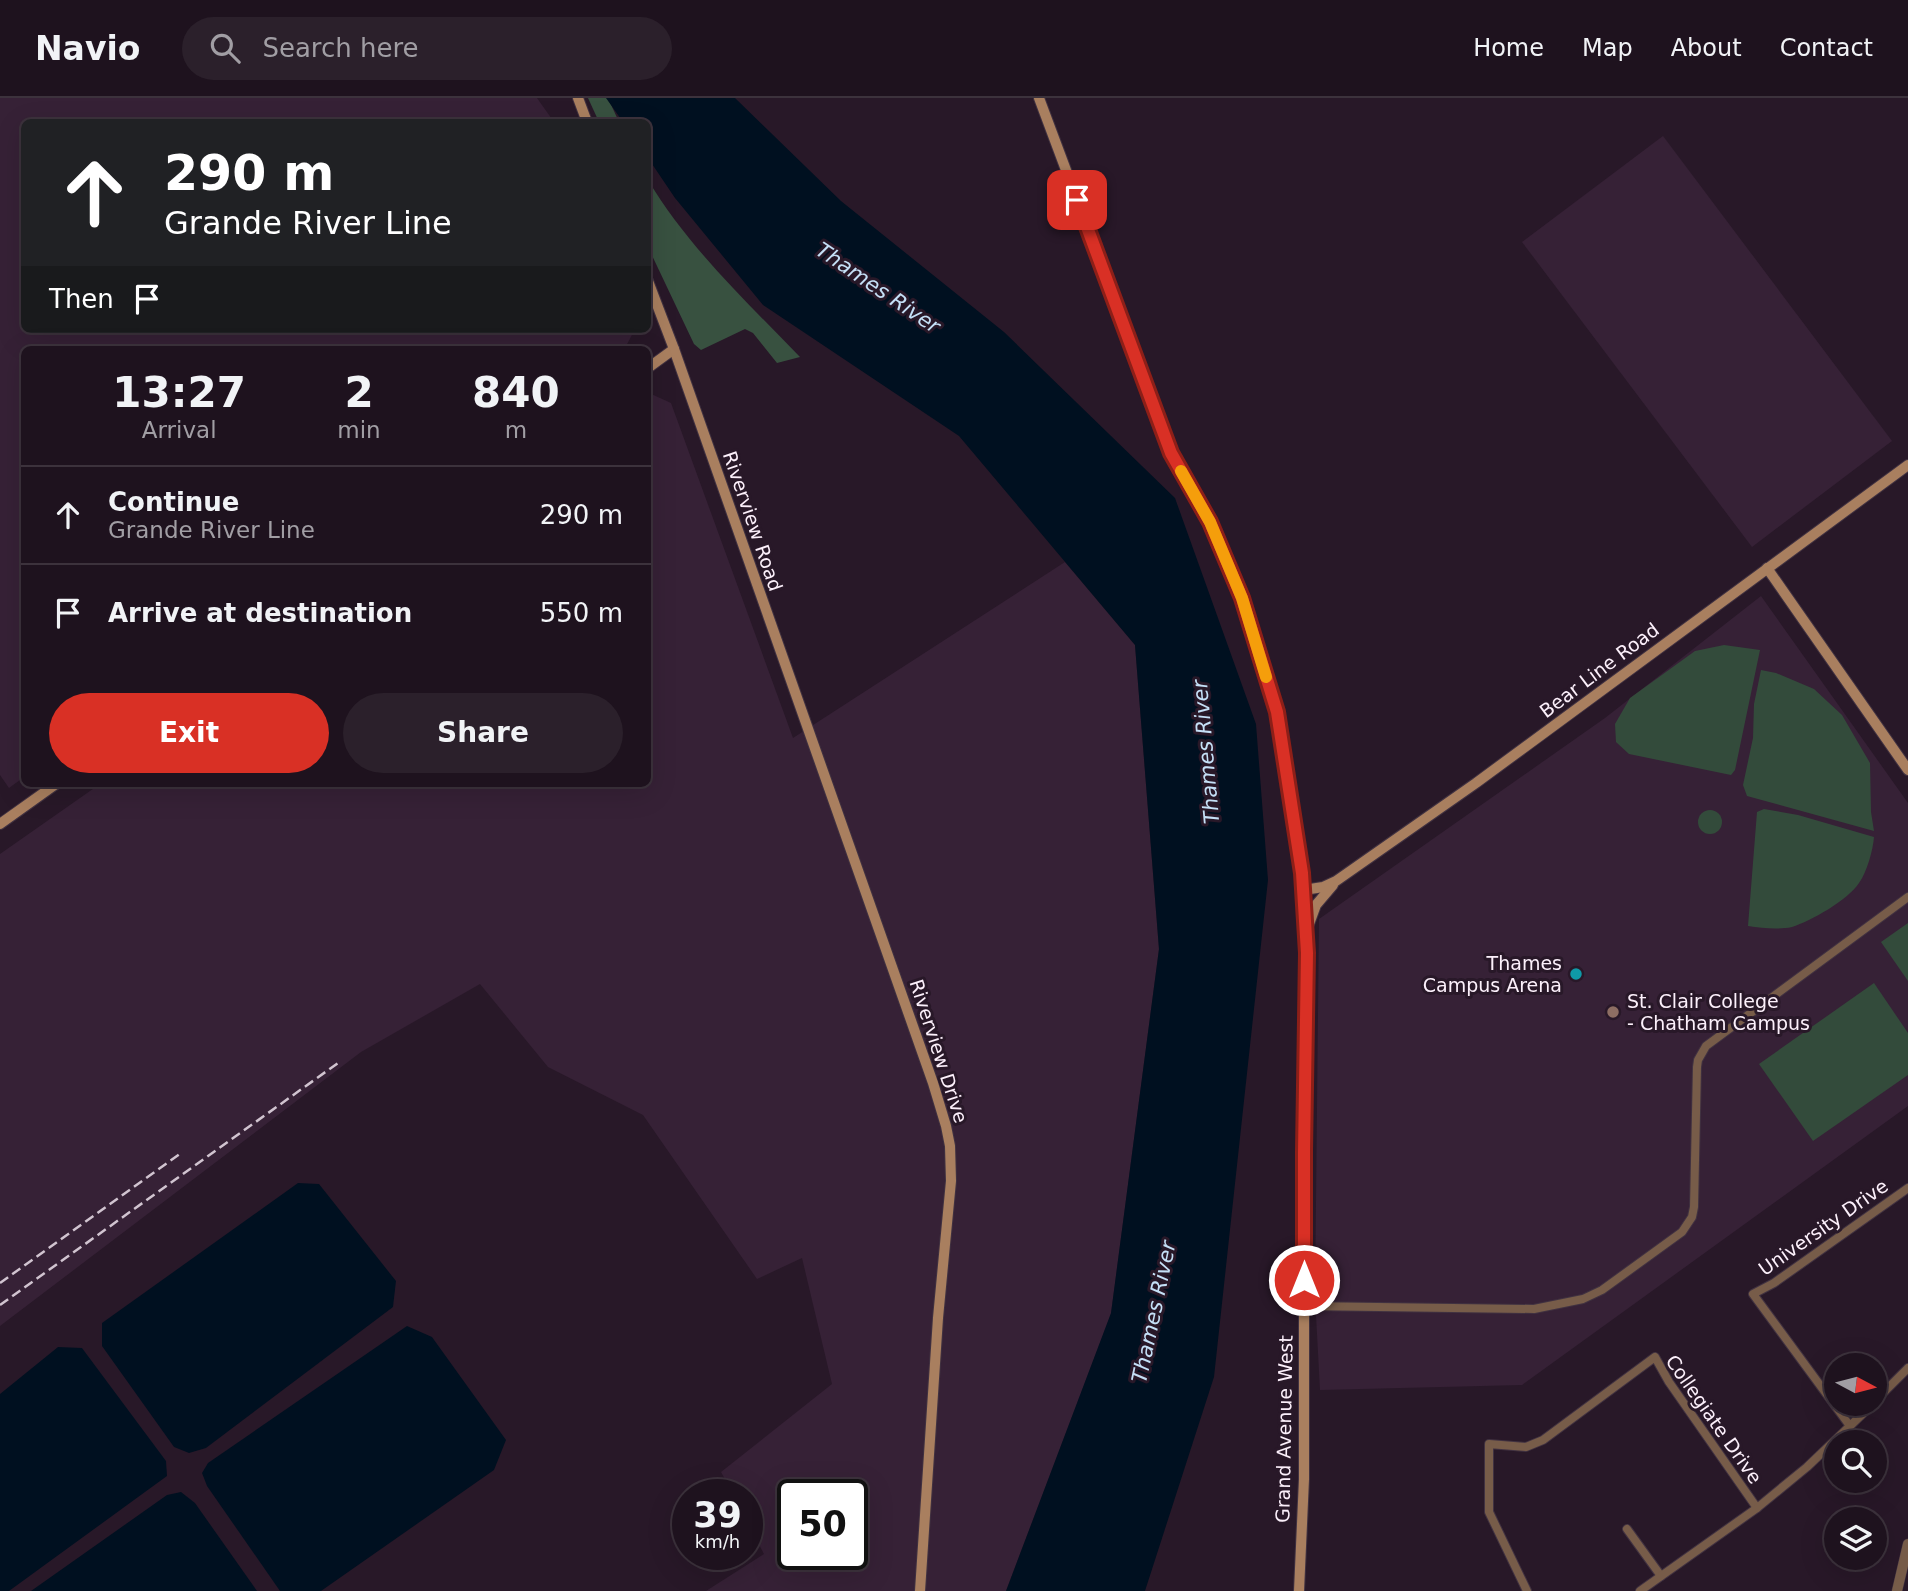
<!DOCTYPE html>
<style>
body{margin:0;font-family:"DejaVu Sans",sans-serif;background:#2b202b;color:#f1f3f6;height:100vh;display:flex;flex-direction:column;font-size:26px;white-space:nowrap}
*{box-sizing:border-box;margin:0}
p{font-size:23px;color:#a19ea4}
.icon{flex:none;width:38px;height:38px;fill:none;stroke:currentColor;stroke-width:2;stroke-linecap:round;stroke-linejoin:round}
.map{position:relative;flex:1;overflow:hidden}
.side{position:absolute;left:21px;top:248px;width:630px;height:441px;display:flex;flex-direction:column;background:#1e121e;border-radius:10px;box-shadow:0 7px 28px #0002,0 0 0 2px #3c323c}
.side>*{flex:none}
.top-card{position:absolute;left:21px;top:21px;width:630px;height:214px;border-radius:10px;box-shadow:0 7px 28px #0002,0 0 0 2px #3c323c;background:#202124;color:#fff;overflow:hidden}
.needle{width:46px;rotate:97deg}
.controls{position:absolute;left:1824px;top:1255px;display:grid;gap:14px}
.controls a{display:grid;place-items:center;width:63px;height:63px;border-radius:50%;background:#1e121e;box-shadow:0 7px 28px #0002,0 0 0 2px #3c323c;font-size:35px}
.speed{position:absolute;left:672px;top:1381px;display:flex;gap:14px;font-size:35px;font-weight:700;text-align:center}
.speed>*{display:grid;place-content:center;width:91px;height:91px;border-radius:50%;background:#1e121e;box-shadow:0 7px 28px #0002,0 0 0 2px #3c323c;line-height:1}
.speed small{font-size:18px;font-weight:400}
.speed .limit{border:4px solid #111;border-radius:10px;background:#fff;color:#111}
.pin{position:absolute;display:grid;place-items:center;width:60px;height:60px;color:#fff;margin:-30px;border-radius:14px;box-shadow:0 4px 10px #0006}
.me{position:absolute;width:77px;margin:-38px;rotate:0deg;stroke-linejoin:round;filter:drop-shadow(0 0 5px #0008)}
.turn{display:flex;align-items:center;gap:24px;height:147px;padding:0 28px;font-size:32px}
.turn .icon{width:91px;height:91px;stroke-width:2.5}
.turn b{display:block;font-size:49px;line-height:60px}
.then{display:flex;align-items:center;height:66px;padding:0 28px;background:#0003;gap:14px;font-size:26px}
.eta{display:flex;justify-content:space-evenly;align-items:center;height:119px;text-align:center}
.eta b{font-size:42px;font-weight:700;line-height:49px}
.primary-button{display:flex;gap:14px;margin-top:auto;padding:14px 28px}
.primary-button a{flex:1;height:80px;border-radius:42px;background:#d93025;color:#fff;font-size:28px;font-weight:700;line-height:80px;text-align:center}
.primary-button a+a{background:#2b202b;color:#f1f3f6}
ul{padding:0;list-style:none}
li{display:flex;align-items:center;gap:21px;height:98px;padding:0 28px;border-top:2px solid #3c323c}
li div{flex:1}
li b{display:block;font-size:26px}
li em{font-style:normal}
header{display:flex;align-items:center;gap:42px;box-sizing:border-box;height:98px;padding:0 35px;background:#1e121e;border-bottom:2px solid #3c323c}
header strong{font-size:33px}
nav{display:flex;gap:38px;margin-inline-start:auto;font-size:24px}
.search{width:490px;height:63px;background:#2b202b;display:flex;align-items:center;gap:18px;box-sizing:border-box;padding:0 24px;border-radius:38px;color:#a19ea4;font-size:26px}
.map>svg:first-child{display:block}
.built{fill:#362136;fill-rule:evenodd}
.green{fill:#334b3b}
.forest{fill:#385140}
.water{fill:#001020}
.lines{fill:none;stroke-linecap:round;stroke-linejoin:round}
.minor-casing{stroke:#413241;stroke-width:10}
.tertiary-casing{stroke:#413241;stroke-width:11}
.secondary-casing{stroke:#413241;stroke-width:12}
.minor{stroke:#775c49;stroke-width:8}
.tertiary{stroke:#775c49;stroke-width:10}
.secondary{stroke:#a97f5f;stroke-width:10}
.rail{stroke:#d1c4d0;stroke-width:2.5;stroke-dasharray:10 5;stroke-linecap:butt}
.route-casing{stroke:#8d1f18;stroke-width:18}
.route{stroke:#d93025;stroke-width:12}
.slow{stroke:#f59e0b;stroke-width:12}
.culture-dot{fill:#0f9aa8;stroke:#281828;stroke-width:2.5}
.education-dot{fill:#8d6e63;stroke:#281828;stroke-width:2.5}
.labels{text-anchor:middle;stroke-width:6;stroke-linejoin:round;paint-order:stroke}
.street-label{font-size:19px;fill:#fcf0fb;stroke:#281828}
.poi-label{font-size:19px;fill:#fcf0fb;stroke:#281828;text-anchor:end}
.water-label{font-size:21px;font-style:italic;fill:#c5e0f7;stroke:#281828}
</style>
<header>
<strong>Navio</strong>
<div class="search"><svg class="icon" aria-label="search" viewBox="0 0 24 24"><circle cx="10" cy="10" r="6"/><path d="M15 15l6 6"/></svg>Search here</div>
<nav><a>Home</a><a>Map</a><a>About</a><a>Contact</a></nav>
</header>
<div class="map">
<svg width="1908" height="1493" viewBox="0 0 1908 1493">
<rect width="100%" height="100%" fill="#281828"/>
<g class="built">
<polygon points="0,0 537,0 554,24 24,24 24,231 635,231 624,252 24,252 24,679 9,690 0,677"/>
<polygon points="1663,38 1892,343 1752,449 1522,144"/>
<path d="M649,295L671,305L793,640L1065,464L1135,547L1159,851L1111,1216L1006,1493H706L764,1456L747,1424V1396H733L721,1374L832,1286L802,1160L757,1181L643,1017L548,969L480,886L361,954L0,1228V756L100,686H648ZM793,1396H852V1456H793Z"/>
<polygon points="1761,498 1908,705 1908,1008 1522,1287 1320,1292 1315,1198 1319,821 1605,620"/>
</g>
<g class="green">
<polygon points="1724,547 1760,552 1735,672 1731,677 1629,656 1616,644 1615,626 1630,600 1695,553"/>
<polygon points="1761,572 1776,575 1814,591 1842,617 1870,665 1871,714 1874,733 1747,698 1743,687 1753,640 1754,606"/>
<path d="M1764,711L1798,717L1874,739C1873,752 1867,774 1859,785C1848,802 1811,823 1792,829C1778,832 1762,830 1748,828L1757,714Z"/>
<circle cx="1710" cy="724" r="12"/>
<polygon points="1908,825 1908,883 1881,844"/>
<polygon points="1874,885 1908,935 1908,977 1813,1043 1759,966"/>
</g>
<g class="forest">
<polygon points="588,0 608,0 619,24 599,24"/>
<path d="M648,82C688,149 746,203 800,259L777,265L753,235L745,231L701,252L694,246L648,149Z"/>
</g>
<g class="water">
<polygon points="606,0 735,0 841,103 1004,234 1175,400 1256,626 1268,782 1214,1279 1145,1493 1006,1493 1111,1215 1159,851 1135,547 959,338 763,207 675,100 648,60 648,24 623,24"/>
<polygon points="298,1085 319,1086 396,1183 393,1209 206,1350 189,1355 174,1349 102,1248 102,1225"/>
<polygon points="407,1228 432,1239 506,1342 494,1372 321,1493 280,1493 207,1388 202,1375 208,1365"/>
<polygon points="58,1249 82,1250 166,1363 167,1378 9,1493 0,1493 0,1296"/>
<polygon points="181,1394 195,1405 257,1493 31,1493 167,1397"/>
</g>
<g class="lines">
<g class="minor-casing">
<g id="minor">
<polyline points="1304,1208 1534,1211 1583,1201 1602,1192 1682,1134 1692,1119 1694,1109 1697,969 1698,962 1706,948 1908,799"/>
<polyline points="1874,1304 1908,1270"/>
<polyline points="1850,1328 1753,1196 1774,1185 1908,1090"/>
<polyline points="1627,1431 1661,1478"/>
<polyline points="1527,1493 1489,1414 1489,1346 1526,1349 1543,1342 1655,1259 1669,1284 1757,1410"/>
<polyline points="1640,1493 1757,1410 1807,1369 1873,1306"/>
</g>
</g>
<g class="tertiary-casing">
<polyline id="tertiary" points="1897,1493 1908,1446"/>
</g>
<g class="secondary-casing">
<g id="secondary">
<polyline points="578,0 587,24"/>
<polyline points="1039,0 1172,355 1210,424 1243,500 1277,614 1302,775 1307,855 1304,1054 1304,1381 1299,1493"/>
<polyline points="648,183 674,251 933,985 946,1028 950,1048 951,1083 938,1220 920,1493"/>
<polyline points="648,270 674,251"/>
<polyline points="1767,470 1908,672"/>
<polyline points="0,726 56,686"/>
<polyline points="1304,792 1323,789 1336,783 1476,685 1908,367"/>
<polyline points="1309,826 1316,807 1333,787"/>
</g>
</g>
<use href="#minor" class="minor"/>
<use href="#tertiary" class="tertiary"/>
<use href="#secondary" class="secondary"/>
<g class="rail">
<polyline points="0,1185 181,1055"/>
<polyline points="0,1207 338,965"/>
</g>
</g>
<g class="lines">
<g class="route-casing">
<polyline id="route" points="1077,102 1171,355 1210,424 1242,500 1277,614 1302,775 1307,855 1304,1054 1304,1182"/>
</g>
<use href="#route" class="route"/>
<polyline class="slow" points="1181,373 1210,424 1242,500 1266,579"/>
</g>
<circle class="culture-dot" cx="1576" cy="876" r="7"/>
<circle class="education-dot" cx="1613" cy="914" r="7"/>
<g class="labels">
<g class="street-label">
<text transform="translate(753 423) rotate(71)" y="7">Riverview Road</text>
<text transform="translate(1599 572) rotate(-37)" y="7">Bear Line Road</text>
<text transform="translate(939 953) rotate(72)" y="7">Riverview Drive</text>
<text transform="translate(1823 1129) rotate(-35)" y="7">University Drive</text>
<text transform="translate(1714 1321) rotate(55)" y="7">Collegiate Drive</text>
<text transform="translate(1284 1331) rotate(-89)" y="7">Grand Avenue West</text>
</g>
<g class="poi-label">
<text x="1562" y="872">Thames<tspan x="1562" dy="22">Campus Arena</tspan></text>
<text x="1627" y="910" text-anchor="start">St. Clair College<tspan x="1627" dy="22">- Chatham Campus</tspan></text>
</g>
<g class="water-label">
<text transform="translate(878 190) rotate(34)" y="7">Thames River</text>
<text transform="translate(1206 654) rotate(-95)" y="7">Thames River</text>
<text transform="translate(1154 1214) rotate(-78)" y="7">Thames River</text>
</g>
</g>
</svg>
<div class="controls">
<a><svg class="needle" viewBox="-14 -14 28 28"><path d="M0-13l5 13h-10z" fill="#e53935"/><path d="M0 13l5-13h-10z" fill="#a19ea4"/></svg></a>
<a><svg class="icon" aria-label="search" viewBox="0 0 24 24"><circle cx="10" cy="10" r="6"/><path d="M15 15l6 6"/></svg></a>
<a><svg class="icon" aria-label="layers" viewBox="0 0 24 24"><path d="M12 4l9 5-9 5-9-5zM3 14l9 5 9-5"/></svg></a>
</div>
<div class="speed"><div>39<small>km/h</small></div><div class="limit">50</div></div>
<div class="pin" style="left:1077px;top:102px;background:#d93025"><svg class="icon" aria-label="arrive" viewBox="0 0 24 24"><path d="M6 21V4h12l-3 4 3 4H6"/></svg></div>
<svg class="me" style="left:1304px;top:1182px" viewBox="-20 -20 40 40"><circle r="17" fill="#d93025" stroke="#fff" stroke-width="3"/><path d="M0-11L8 9 0 5-8 9z" fill="#fff"/></svg>
<div class="top-card">
<div class="turn"><svg class="icon" aria-label="ahead" viewBox="0 0 24 24"><path d="M12 20V5M6 11l6-6 6 6"/></svg><div><b>290 m</b>Grande River Line</div></div>
<div class="then">Then<svg class="icon" aria-label="arrive" viewBox="0 0 24 24"><path d="M6 21V4h12l-3 4 3 4H6"/></svg></div>
</div>
<section class="side">
<div class="eta">
<div><b>13:27</b><p>Arrival</p></div>
<div><b>2</b><p>min</p></div>
<div><b>840</b><p>m</p></div>
</div>
<ul>
<li><svg class="icon" aria-label="ahead" viewBox="0 0 24 24"><path d="M12 20V5M6 11l6-6 6 6"/></svg><div><b>Continue</b><p>Grande River Line</p></div><em>290 m</em></li>
<li><svg class="icon" aria-label="arrive" viewBox="0 0 24 24"><path d="M6 21V4h12l-3 4 3 4H6"/></svg><div><b>Arrive at destination</b></div><em>550 m</em></li>
</ul>
<div class="primary-button"><a>Exit</a><a>Share</a></div>
</section>
</div>
